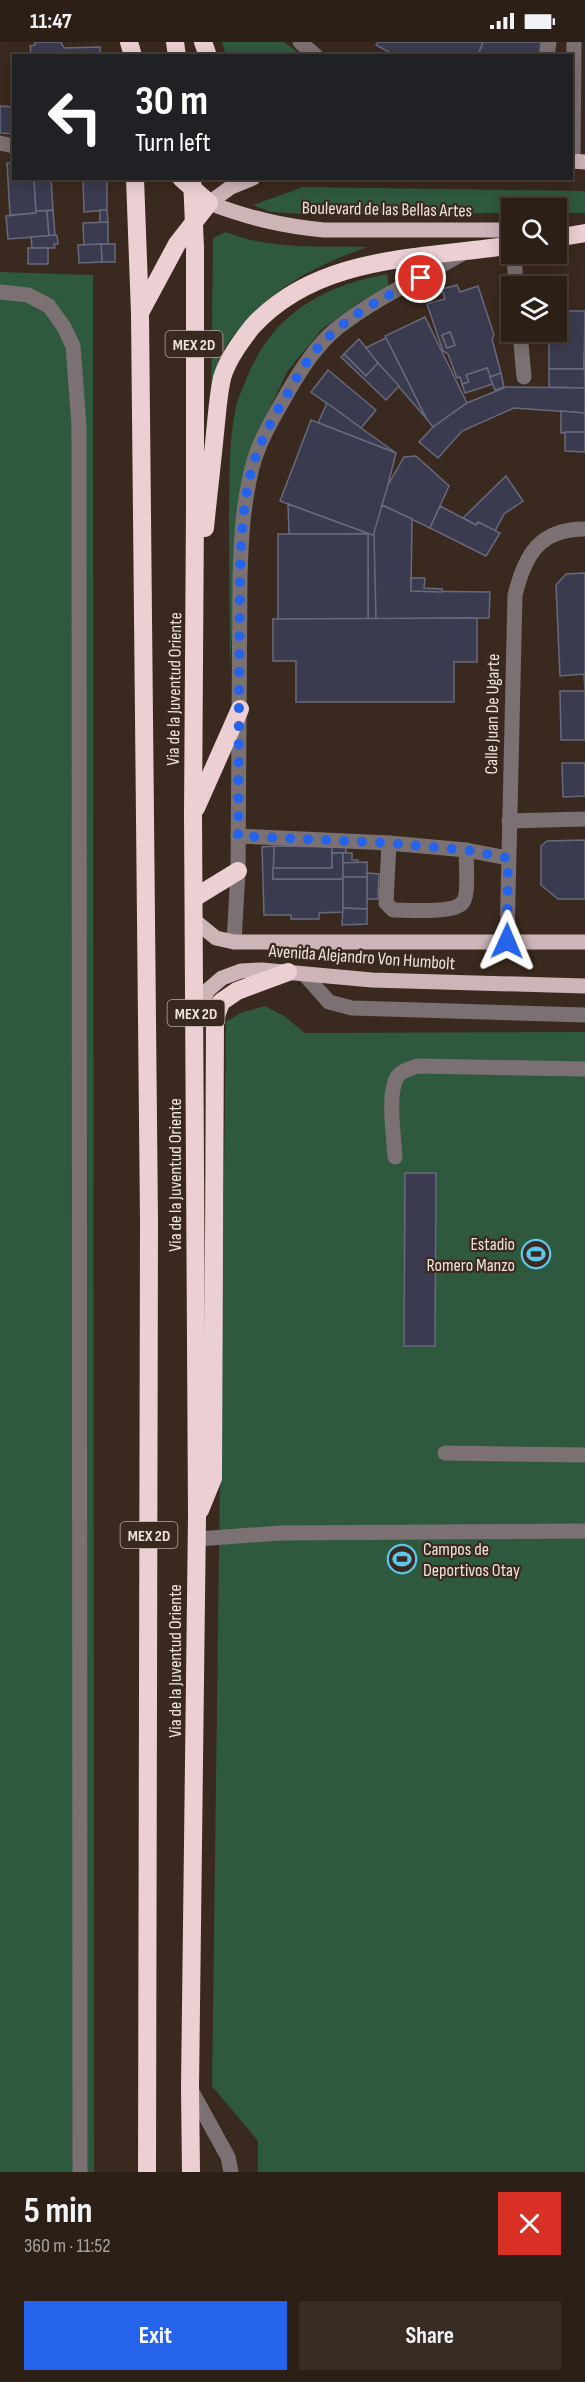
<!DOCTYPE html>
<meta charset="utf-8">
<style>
body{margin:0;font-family:"Sofia Sans Condensed",sans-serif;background:#382c23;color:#f1f3f6;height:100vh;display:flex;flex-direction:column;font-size:22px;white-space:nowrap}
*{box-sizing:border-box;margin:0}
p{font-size:20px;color:#a6a2a1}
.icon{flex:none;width:33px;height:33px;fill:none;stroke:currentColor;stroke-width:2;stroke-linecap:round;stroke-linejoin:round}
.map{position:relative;height:2130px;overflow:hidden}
.details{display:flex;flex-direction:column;background:#2c1f16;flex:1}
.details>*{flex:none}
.top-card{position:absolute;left:12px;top:12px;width:561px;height:126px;border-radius:0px;box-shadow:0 3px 15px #0003,0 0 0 2px #483d35;background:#202124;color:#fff;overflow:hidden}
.fabs{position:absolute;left:501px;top:156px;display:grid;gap:12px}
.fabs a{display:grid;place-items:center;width:66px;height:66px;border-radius:0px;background:#2c1f16;box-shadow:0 3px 15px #0003,0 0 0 2px #483d35;font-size:30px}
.pin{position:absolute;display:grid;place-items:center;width:51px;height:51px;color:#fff;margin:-26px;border:3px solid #fff;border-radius:50%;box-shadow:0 2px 6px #0007}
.me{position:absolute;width:66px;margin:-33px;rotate:1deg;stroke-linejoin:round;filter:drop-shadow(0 0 4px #0008)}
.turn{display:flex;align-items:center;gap:21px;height:126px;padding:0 24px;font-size:27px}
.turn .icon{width:78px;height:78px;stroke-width:2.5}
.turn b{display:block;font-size:42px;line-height:51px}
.round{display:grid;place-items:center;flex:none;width:63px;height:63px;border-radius:0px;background:#382c23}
.summary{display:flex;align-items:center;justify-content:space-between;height:102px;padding:0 24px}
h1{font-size:36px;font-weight:700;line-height:45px}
.primary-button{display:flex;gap:12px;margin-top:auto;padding:12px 24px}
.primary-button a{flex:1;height:69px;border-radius:0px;background:#2563eb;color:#fff;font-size:24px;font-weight:700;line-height:69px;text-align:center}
.primary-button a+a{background:#382c23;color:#f1f3f6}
.status{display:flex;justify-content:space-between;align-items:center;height:42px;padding:0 30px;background:#2c1f16;direction:ltr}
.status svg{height:16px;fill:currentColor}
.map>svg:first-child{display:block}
.green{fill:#2e593e}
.building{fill:#3a3b4e;stroke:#68697d;stroke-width:1.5;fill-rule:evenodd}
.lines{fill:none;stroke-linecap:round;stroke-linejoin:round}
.minor{stroke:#7c7172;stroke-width:15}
.major{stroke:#ccb4b7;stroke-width:15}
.highway{stroke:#ebcfd2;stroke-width:18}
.highway-bridge{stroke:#ebcfd2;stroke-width:18}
.route{stroke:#2563eb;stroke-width:10;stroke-dasharray:0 18}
.labels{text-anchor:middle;stroke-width:4.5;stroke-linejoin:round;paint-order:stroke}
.shield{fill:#3a291e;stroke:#b9aca3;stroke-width:1.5}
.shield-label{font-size:16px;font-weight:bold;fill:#efe4dc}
.street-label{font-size:18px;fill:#efe4dc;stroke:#3a291e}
.poi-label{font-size:18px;fill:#efe4dc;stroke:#3a291e;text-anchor:end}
</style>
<div class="status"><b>11:47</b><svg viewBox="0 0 49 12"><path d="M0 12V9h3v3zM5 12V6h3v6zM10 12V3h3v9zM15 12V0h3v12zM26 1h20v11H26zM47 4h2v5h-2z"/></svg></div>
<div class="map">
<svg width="585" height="2130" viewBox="0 0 585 2130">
<rect width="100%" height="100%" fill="#3a291e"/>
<g class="green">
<polygon points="222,0 284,0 302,13 226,13"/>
<polygon points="303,145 585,149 585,171 557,171 556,166 512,166 511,171 302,172 271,170 253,163"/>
<path d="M226,190C270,208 321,204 367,205C321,222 284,239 250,275C239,287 229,297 222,312C215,326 214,346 211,361L213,196Z"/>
<polygon points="0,230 93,233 94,2130 0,2130"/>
<path d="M387,232L389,245L358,261L322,287L287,330L259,389L238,478L230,626C230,575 229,525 229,475C230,438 228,401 236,365C238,355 244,345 247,335C273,272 322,244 387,232Z"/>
<polygon points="265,964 284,974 305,991 585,990 585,2130 258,2130 258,2099 212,2044 226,980 240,971"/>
</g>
<g class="building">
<polygon points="35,0 61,0 64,6 100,5 101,14 27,14 31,12 30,4 35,3"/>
<polygon points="378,0 483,0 478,14 396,14 376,3"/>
<polygon points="483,0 541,0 539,14 478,14"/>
<polygon points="0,64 14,65 14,92 0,91"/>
<polygon points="7,121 14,121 14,136 34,136 36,171 10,173"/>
<polygon points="34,136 51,136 53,168 36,169"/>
<polygon points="83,136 107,136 107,168 84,170"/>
<polygon points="100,168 107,168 108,180 100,181"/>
<polygon points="36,169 47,169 49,194 8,197 6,174 36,171"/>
<polygon points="47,169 53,168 55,193 49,194"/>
<polygon points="108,180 108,202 84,203 83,181"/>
<polygon points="57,193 58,202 54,202 55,206 32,206 31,195"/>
<polygon points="101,202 115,202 115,220 102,220"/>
<polygon points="101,202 102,220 79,221 78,203"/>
<rect x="28" y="206" width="20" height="16"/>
<path d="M457,243L460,250L478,244L494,293L492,297L501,331L490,335L487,326L466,333L469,340L462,342L460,335L457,336L448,312L443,309L427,262L445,257L442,247ZM450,290L455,303L447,306L442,293Z"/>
<polygon points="556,269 585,269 584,327 549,327 549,290 556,290"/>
<polygon points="425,275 467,361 433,385 426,376 385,294"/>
<polygon points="450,290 455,303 447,306 442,293"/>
<polygon points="386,296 426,376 365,306"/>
<polygon points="359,297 378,321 366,334 344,312"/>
<polygon points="584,311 585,346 549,345 549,327 584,327"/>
<polygon points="344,312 366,334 378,321 399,344 386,358 341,315"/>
<polygon points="487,326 493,342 465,351 462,342 469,340 466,333"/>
<polygon points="328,328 376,368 361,386 311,350"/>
<polygon points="501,331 504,345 495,348 490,335"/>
<polygon points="506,345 585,346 585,371 514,366 462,389 438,416 419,400 433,385 467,361"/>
<polygon points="327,361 361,386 396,411 318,381"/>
<polygon points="561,369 585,371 585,390 561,391"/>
<polygon points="311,378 396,411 375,494 280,459"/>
<polygon points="565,390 585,390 585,410 565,409"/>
<polygon points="416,414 449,444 430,486 382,463 388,443 404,415"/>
<polygon points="506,434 523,459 504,472 495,489 478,480 476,483 463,476"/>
<polygon points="288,462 375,494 376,577 368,577 368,492 289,492"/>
<polygon points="382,463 412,477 411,549 490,550 489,576 376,577 374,491"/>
<polygon points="440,464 476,483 478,480 500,491 486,514 430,486"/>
<rect x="278" y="492" width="90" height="85"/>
<polygon points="585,531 585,698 561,698 560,649 585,649 584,632 560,634 556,543 566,532"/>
<polygon points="411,536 425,536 424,546 442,547 442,550 411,549"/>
<polygon points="477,576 477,620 454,620 454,660 296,660 296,619 273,619 273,577"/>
<polygon points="562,721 585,721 585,754 563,755"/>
<polygon points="585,798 585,857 558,857 541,843 541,804 547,799"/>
<polygon points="274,804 332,805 332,826 273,826"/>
<polygon points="274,804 273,837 343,837 343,870 319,871 319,877 291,877 291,873 264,873 262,805"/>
<rect x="332" y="805" width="14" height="6"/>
<polygon points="332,811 343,811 343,837 273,837 273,826 332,826"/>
<polygon points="343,811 352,811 352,818 358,818 358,821 343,821"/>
<polygon points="367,820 367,835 343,835 343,821"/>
<polygon points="367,831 379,832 378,857 367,857"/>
<polygon points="343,835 367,835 367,867 343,866"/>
<polygon points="343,866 367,867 367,882 342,883"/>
<polygon points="405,1131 436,1131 435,1304 404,1304"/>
</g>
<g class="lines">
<g class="minor">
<polyline points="300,0 316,14"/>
<polyline points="547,14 549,0"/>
<polyline points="0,101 14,104"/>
<polyline points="573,119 574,0"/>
<polyline points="514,212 516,244"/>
<polyline points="0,250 28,253 49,264 64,285 73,304 79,383 80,2130"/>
<polyline points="520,290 524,335"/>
<polyline points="509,779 585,777"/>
<polyline points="238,794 389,801 466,808 508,816"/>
<path d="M389,801L386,861L393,868C408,868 455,872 463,860C469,853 466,818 466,808"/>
<path d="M507,899L515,553C525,513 539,487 585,487"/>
<path d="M234,900L238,829L240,535C241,498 243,462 252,426C259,398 275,373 289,348C302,326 316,304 336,287C375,256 422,235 465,210"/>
<polyline points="304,932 329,960 352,966 585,973"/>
<path d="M395,1115C394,1095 387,1052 397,1035C402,1028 410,1027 417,1024L585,1027"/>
<polyline points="445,1411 585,1413"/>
<polyline points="197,1497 281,1491 585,1489"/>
<polyline points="190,2046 228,2115 231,2130"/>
</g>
<g class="major">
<polyline points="572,119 585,120"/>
<path d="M253,136L231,145L209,161C249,176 282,184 324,188H512"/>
<polyline points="195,879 216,896 234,900 585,900"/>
<polyline points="196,975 208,948 222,936 241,929 262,928 372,938 585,944"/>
</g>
<g class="highway">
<polyline points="129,0 133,14"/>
<polyline points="175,0 177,14"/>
<polyline points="203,0 208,14"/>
<polyline points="135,136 140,272 149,1179 147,2130"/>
<polyline points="556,196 585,191"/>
<polyline points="141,269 177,202 209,161 181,136"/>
<path d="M205,486C208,454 212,423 215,391C217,373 218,354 222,336C227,318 240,300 252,285C318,212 422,217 512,203"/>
<polyline points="196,766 240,667"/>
<polyline points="194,856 238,829"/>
<polyline points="200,1468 213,1436 215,977 221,960 237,949 288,930"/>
<polyline points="191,2130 190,2046 197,1475 193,773 195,467"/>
</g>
<polyline class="highway-bridge" points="192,136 195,206 195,467"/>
</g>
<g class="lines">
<path class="route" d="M421,236C391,252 360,267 335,289C314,306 301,328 288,351C277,369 266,388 258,408C243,447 241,493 240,535L238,794L389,801L466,808L508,816L507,899"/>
</g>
<defs>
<g id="stadium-ring" transform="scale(1.5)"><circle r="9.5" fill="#3a291e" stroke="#5cc7e8" stroke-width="1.5"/><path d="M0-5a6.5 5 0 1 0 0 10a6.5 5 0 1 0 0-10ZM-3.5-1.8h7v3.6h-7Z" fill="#5cc7e8"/></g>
</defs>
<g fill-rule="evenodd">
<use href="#stadium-ring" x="536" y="1212"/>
<use href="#stadium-ring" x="402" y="1517"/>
</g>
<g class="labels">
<g class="shield">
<rect x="165.5" y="289" width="57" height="26" rx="4.5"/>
<rect x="167.5" y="958" width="57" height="26" rx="4.5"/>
<rect x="120.5" y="1480" width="57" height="26" rx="4.5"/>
</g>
<g class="shield-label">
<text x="194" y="308">MEX 2D</text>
<text x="196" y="977">MEX 2D</text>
<text x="149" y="1499">MEX 2D</text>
</g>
<g class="street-label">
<text transform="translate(387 167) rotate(1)" y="6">Boulevard de las Bellas Artes</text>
<text transform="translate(174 647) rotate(-89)" y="6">Via de la Juventud Oriente</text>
<text transform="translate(492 672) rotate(-89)" y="6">Calle Juan De Ugarte</text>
<text transform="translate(362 915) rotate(4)" y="6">Avenida Alejandro Von Humbolt</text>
<text transform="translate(175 1133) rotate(-90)" y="6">Via de la Juventud Oriente</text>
<text transform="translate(175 1619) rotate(-90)" y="6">Via de la Juventud Oriente</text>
</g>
<g class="poi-label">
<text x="515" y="1208">Estadio<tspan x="515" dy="21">Romero Manzo</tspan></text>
<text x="423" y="1513" text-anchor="start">Campos de<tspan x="423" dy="21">Deportivos Otay</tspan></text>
</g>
</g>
</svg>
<div class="fabs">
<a><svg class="icon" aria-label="search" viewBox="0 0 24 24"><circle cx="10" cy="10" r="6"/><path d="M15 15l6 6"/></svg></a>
<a><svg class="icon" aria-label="layers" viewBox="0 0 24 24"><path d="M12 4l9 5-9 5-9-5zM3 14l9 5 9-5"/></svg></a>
</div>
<div class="pin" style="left:421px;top:236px;background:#d93025"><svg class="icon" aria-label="arrive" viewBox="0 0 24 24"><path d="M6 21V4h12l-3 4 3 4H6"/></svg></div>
<svg class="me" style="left:507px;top:899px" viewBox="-20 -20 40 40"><path d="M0-17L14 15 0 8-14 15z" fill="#2563eb" stroke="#fff" stroke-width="4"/></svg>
<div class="top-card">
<div class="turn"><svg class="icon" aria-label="left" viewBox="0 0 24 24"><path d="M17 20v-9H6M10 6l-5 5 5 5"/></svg><div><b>30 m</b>Turn left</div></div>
</div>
</div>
<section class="details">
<div class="summary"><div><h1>5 min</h1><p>360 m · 11:52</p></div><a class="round" style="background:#d93025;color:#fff"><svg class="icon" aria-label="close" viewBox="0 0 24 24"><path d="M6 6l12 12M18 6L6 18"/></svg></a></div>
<div class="primary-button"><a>Exit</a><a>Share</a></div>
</section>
